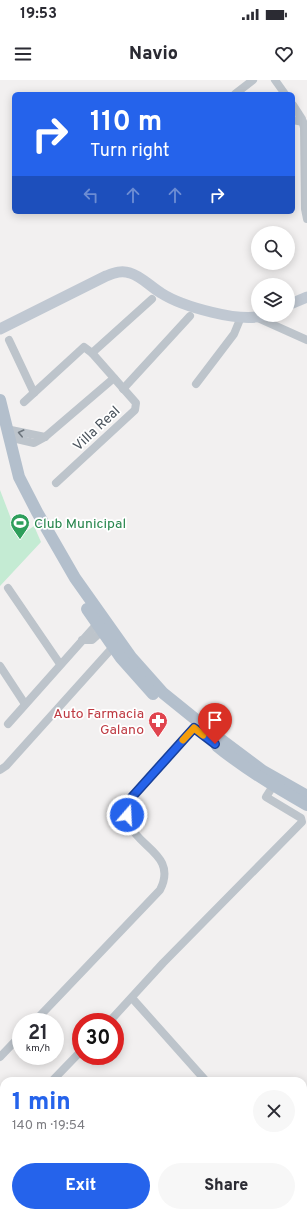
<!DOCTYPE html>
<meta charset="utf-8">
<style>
body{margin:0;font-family:Overpass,sans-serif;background:#f7f7f7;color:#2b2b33;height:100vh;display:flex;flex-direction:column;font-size:15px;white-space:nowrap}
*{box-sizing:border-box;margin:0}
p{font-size:13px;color:#7c7c81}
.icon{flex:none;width:22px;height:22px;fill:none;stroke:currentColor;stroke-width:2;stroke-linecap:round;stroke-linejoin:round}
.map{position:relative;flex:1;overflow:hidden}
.details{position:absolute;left:0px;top:997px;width:307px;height:140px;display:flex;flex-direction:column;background:#fff;border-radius:12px 12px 0 0;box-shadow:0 2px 10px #0003}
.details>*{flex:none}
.guide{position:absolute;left:12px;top:12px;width:283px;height:122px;border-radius:6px;box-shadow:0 2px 10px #0003;background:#2563eb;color:#fff;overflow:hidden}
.controls{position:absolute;left:251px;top:146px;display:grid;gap:8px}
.controls a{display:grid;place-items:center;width:44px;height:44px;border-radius:50%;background:#fff;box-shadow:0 2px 10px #0003;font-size:20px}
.speed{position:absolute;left:12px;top:933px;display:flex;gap:8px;font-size:20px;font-weight:700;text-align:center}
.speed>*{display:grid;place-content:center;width:52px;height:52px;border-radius:50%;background:#fff;box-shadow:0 2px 10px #0003;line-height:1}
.speed small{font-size:10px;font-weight:400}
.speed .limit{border:6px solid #d22;background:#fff;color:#111}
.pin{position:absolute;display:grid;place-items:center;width:34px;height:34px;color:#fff;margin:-41px -17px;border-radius:50% 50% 50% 0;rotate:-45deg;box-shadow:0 0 4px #0007}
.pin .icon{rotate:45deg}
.me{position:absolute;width:44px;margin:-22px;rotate:19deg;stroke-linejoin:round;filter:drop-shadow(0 0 3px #0008)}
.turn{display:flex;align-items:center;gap:14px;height:84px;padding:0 12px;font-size:18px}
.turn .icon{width:52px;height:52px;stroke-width:2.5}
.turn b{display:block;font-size:28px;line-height:34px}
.lanes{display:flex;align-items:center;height:38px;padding:0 12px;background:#0003;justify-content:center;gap:20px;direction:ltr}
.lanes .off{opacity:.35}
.round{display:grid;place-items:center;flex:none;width:42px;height:42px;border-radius:21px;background:#f7f7f7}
.overview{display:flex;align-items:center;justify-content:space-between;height:68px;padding:0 12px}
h1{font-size:24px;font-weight:800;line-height:30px;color:#2563eb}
.primary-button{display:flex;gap:8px;margin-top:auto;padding:8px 12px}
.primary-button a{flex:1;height:46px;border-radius:24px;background:#2563eb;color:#fff;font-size:16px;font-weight:800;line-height:46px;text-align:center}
.primary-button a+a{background:#f7f7f7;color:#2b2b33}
.status{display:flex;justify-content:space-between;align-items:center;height:28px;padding:0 20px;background:#fff;direction:ltr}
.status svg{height:11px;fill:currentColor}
header{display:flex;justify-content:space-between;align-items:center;height:52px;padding:0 12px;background:#fff;font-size:18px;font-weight:800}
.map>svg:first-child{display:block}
.green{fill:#c4ebd3}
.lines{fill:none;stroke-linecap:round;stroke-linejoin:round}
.street{stroke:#bdc4cb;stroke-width:8}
.secondary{stroke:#c0c8d2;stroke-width:11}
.primary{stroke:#b3bfcc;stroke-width:12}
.oneway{stroke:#6c757d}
.route-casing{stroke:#184099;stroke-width:10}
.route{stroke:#2563eb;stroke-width:7}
.slow{stroke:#f59e0b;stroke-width:7}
.labels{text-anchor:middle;stroke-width:3.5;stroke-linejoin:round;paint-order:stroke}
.street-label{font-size:14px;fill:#4a535c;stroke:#fff}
.leisure-label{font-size:14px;fill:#27864d;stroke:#fff;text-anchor:start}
.health-label{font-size:14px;fill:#be3a42;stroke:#fff;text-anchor:end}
</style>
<div class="status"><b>19:53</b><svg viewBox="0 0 49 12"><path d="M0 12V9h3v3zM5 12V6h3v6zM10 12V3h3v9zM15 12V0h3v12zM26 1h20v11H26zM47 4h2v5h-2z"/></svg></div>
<header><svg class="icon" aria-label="menu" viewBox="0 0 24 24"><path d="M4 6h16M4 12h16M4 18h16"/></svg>Navio<svg class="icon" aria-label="heart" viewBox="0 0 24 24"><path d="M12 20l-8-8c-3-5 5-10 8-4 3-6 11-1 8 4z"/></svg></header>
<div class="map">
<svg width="307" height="1137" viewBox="0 0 307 1137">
<rect width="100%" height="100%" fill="#f2f0f0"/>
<polygon class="green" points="0,410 18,457 34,446 41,462 0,506"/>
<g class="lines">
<g class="street">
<polyline points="275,0 285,14"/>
<polyline points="235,14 253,0"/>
<polyline points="293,25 302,39 304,48 305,129 307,139"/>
<polyline points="293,40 303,42"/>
<polyline points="258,238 307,260"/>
<polyline points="9,260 34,313"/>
<polyline points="92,273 152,219"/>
<polyline points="196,304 234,254 241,237"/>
<polyline points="123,309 190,236"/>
<polyline points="24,322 84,267 92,273 136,323 135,330 56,403"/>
<polyline points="6,349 45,357"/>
<polyline points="8,357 34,363 45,357 114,298"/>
<polyline points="8,508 60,584"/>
<polyline points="82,560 92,560 102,551"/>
<polyline points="0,586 25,624"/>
<polyline points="8,644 97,544"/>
<polyline points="0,690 6,686 113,567"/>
<polyline points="132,918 206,1001"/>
<path d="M34,942L160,810C183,765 109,765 132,717L194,648"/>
<polyline points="109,942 163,883 302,742 301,738 266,717 273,706"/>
<polyline points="0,977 21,955"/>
<polyline points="52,1001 81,971"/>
<polyline points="303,1049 307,1045"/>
<polyline points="0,1055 4,1051"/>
<polyline points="303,1065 307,1068"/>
<polyline points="249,1133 253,1137"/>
<polyline points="223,1135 225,1133"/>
<polyline points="301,1137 307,1130"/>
</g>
<g class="secondary">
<polyline points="288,225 307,217"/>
<path d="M0,249L106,196C114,193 121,190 130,193C141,196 151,207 161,213C181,226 242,244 265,235"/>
</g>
<g class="primary">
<polyline points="0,320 19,397 37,432 75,498 131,577 163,613 215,655 263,691 307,716"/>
<polyline points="87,529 121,578 153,614"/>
<path d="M217,666C245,689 275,707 307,725"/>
</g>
</g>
<defs><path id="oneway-chevron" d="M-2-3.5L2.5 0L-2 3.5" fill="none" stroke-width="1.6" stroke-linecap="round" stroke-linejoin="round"/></defs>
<use class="oneway" href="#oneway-chevron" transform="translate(21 353) rotate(-167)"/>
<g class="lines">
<g class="route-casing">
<polyline id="route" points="127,735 132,717 194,648 215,664"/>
</g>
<use href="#route" class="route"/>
<polyline class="slow" points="183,660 194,648 203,655"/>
</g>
<defs>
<g id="stadium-pin" transform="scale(1)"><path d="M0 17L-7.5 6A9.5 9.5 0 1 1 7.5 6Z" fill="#2e9e5b" stroke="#fff"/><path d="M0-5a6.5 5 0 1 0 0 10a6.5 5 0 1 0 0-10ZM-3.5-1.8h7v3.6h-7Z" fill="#fff"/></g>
<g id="pharmacy-pin" transform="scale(1)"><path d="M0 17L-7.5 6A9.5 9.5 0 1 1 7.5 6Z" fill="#e0444e" stroke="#fff"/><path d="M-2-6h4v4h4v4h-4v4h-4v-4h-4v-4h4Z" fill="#fff"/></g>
</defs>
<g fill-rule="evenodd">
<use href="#stadium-pin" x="20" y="443"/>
<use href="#pharmacy-pin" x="158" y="641"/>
</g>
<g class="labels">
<g class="street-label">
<text transform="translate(96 348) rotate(-43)" y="5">Villa Real</text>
</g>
<g class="leisure-label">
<text x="34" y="448">Club Municipal</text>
</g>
<g class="health-label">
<text x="144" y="638">Auto Farmacia<tspan x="144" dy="16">Galano</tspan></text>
</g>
</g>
</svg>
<div class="controls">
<a><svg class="icon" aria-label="search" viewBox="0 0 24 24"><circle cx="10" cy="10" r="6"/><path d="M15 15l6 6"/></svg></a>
<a><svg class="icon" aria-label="layers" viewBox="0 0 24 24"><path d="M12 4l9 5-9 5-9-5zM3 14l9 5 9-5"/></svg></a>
</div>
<div class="speed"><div>21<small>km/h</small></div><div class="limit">30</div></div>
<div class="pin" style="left:215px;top:664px;background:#d93025"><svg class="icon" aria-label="arrive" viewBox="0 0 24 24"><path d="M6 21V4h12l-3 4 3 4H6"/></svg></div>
<svg class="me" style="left:127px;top:735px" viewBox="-20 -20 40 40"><circle r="17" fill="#2563eb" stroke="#fff" stroke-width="3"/><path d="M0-11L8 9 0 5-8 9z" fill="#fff"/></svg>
<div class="guide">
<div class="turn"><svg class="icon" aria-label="right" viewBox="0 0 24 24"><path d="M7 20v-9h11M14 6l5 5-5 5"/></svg><div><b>110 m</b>Turn right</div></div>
<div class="lanes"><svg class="icon off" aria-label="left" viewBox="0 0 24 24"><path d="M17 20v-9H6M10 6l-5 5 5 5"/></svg><svg class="icon off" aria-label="ahead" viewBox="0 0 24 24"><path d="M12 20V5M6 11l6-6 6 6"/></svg><svg class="icon off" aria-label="ahead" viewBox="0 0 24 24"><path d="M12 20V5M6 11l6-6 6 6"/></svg><svg class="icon" aria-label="right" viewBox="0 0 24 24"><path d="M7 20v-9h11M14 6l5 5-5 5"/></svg></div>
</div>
<section class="details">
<div class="overview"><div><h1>1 min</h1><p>140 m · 19:54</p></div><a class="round"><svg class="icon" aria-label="close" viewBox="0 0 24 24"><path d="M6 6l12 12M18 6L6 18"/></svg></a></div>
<div class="primary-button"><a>Exit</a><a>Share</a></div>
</section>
</div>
